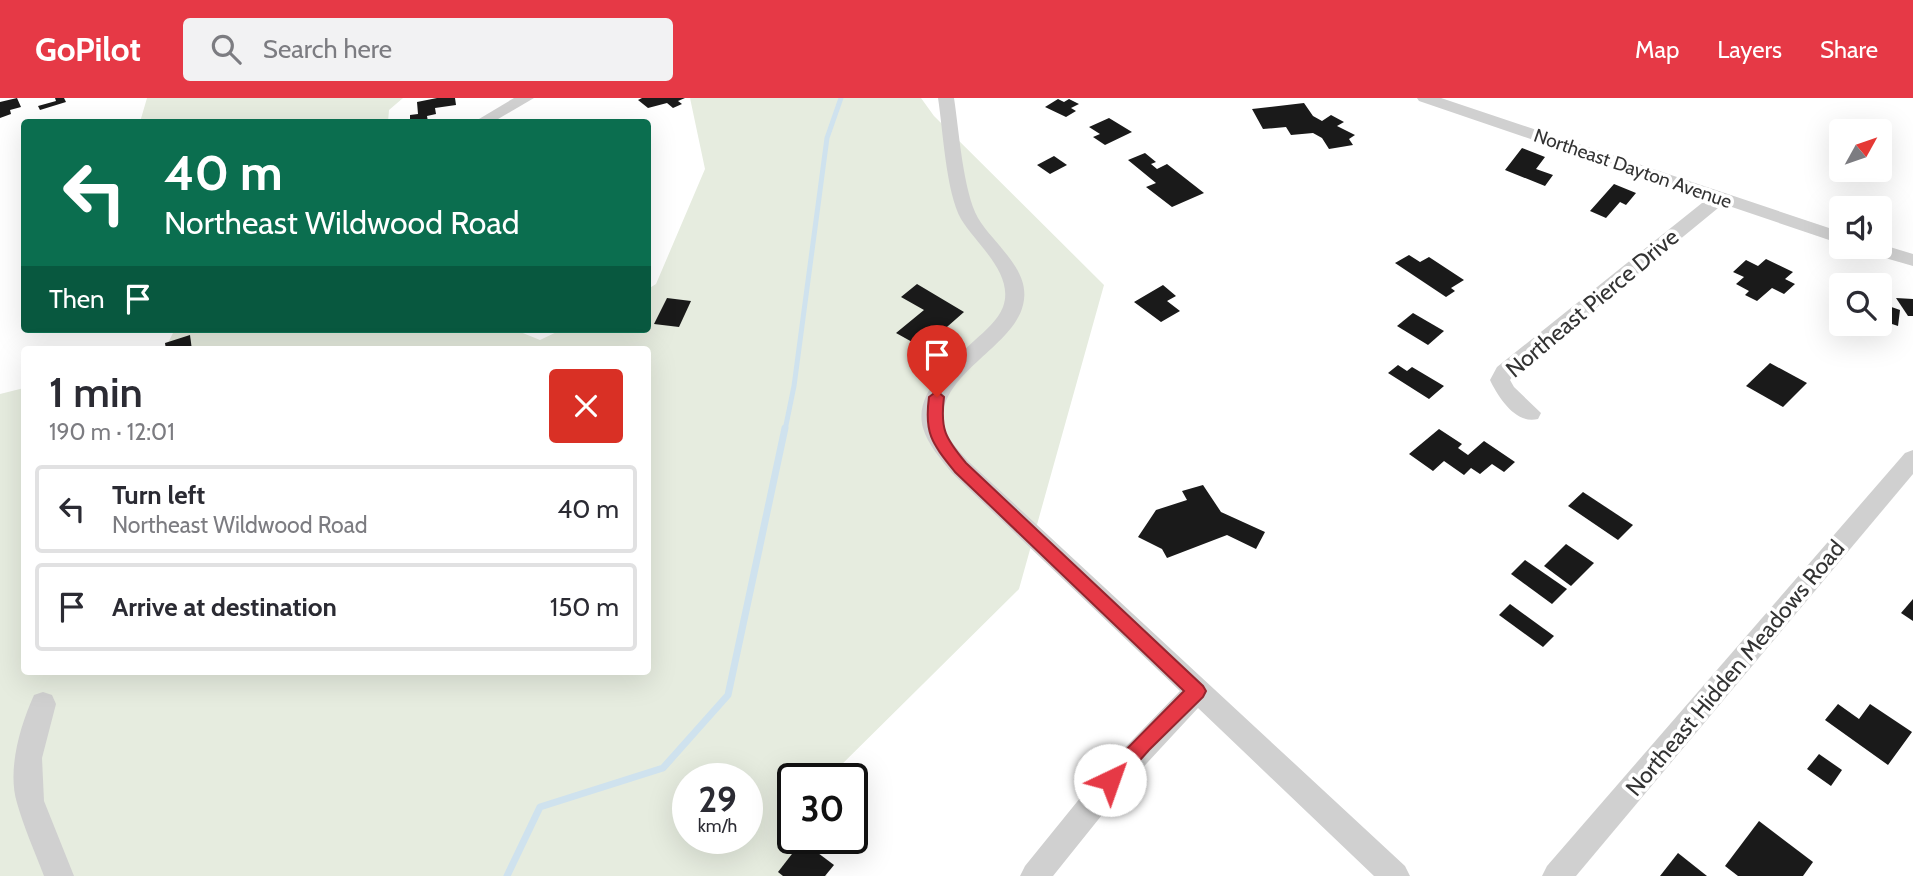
<!DOCTYPE html>
<meta charset="utf-8">
<style>
body{margin:0;font-family:Cabin,sans-serif;background:#f2f2f3;color:#2b2b33;height:100vh;display:flex;flex-direction:column;font-size:26px;white-space:nowrap}
*{box-sizing:border-box;margin:0}
p{font-size:23px;color:#7c7c81}
.icon{flex:none;width:38px;height:38px;fill:none;stroke:currentColor;stroke-width:2;stroke-linecap:round;stroke-linejoin:round}
.map{position:relative;flex:1;overflow:hidden}
.sheet{position:absolute;left:21px;top:248px;width:630px;height:329px;display:flex;flex-direction:column;background:#fff;border-radius:7px;box-shadow:0 7px 28px #0002}
.sheet>*{flex:none}
.guide{position:absolute;left:21px;top:21px;width:630px;height:214px;border-radius:7px;box-shadow:0 7px 28px #0002;background:#0b6e4f;color:#fff;overflow:hidden}
.needle{width:46px;rotate:50deg}
.buttons{position:absolute;left:1829px;top:21px;display:grid;gap:14px}
.buttons a{display:grid;place-items:center;width:63px;height:63px;border-radius:7px;background:#fff;box-shadow:0 7px 28px #0002;font-size:35px}
.speed{position:absolute;left:672px;top:665px;display:flex;gap:14px;font-size:35px;font-weight:700;text-align:center}
.speed>*{display:grid;place-content:center;width:91px;height:91px;border-radius:50%;background:#fff;box-shadow:0 7px 28px #0002;line-height:1}
.speed small{font-size:18px;font-weight:400}
.speed .limit{border:4px solid #111;border-radius:10px;background:#fff;color:#111}
.pin{position:absolute;display:grid;place-items:center;width:60px;height:60px;color:#fff;margin:-72px -30px;border-radius:50% 50% 50% 0;rotate:-45deg;box-shadow:0 0 7px #0007}
.pin .icon{rotate:45deg}
.me{position:absolute;width:77px;margin:-38px;rotate:42deg;stroke-linejoin:round;filter:drop-shadow(0 0 5px #0008)}
.turn{display:flex;align-items:center;gap:24px;height:147px;padding:0 28px;font-size:32px}
.turn .icon{width:91px;height:91px;stroke-width:2.5}
.turn b{display:block;font-size:49px;line-height:60px}
.then{display:flex;align-items:center;height:66px;padding:0 28px;background:#0003;gap:14px;font-size:26px}
.round{display:grid;place-items:center;flex:none;width:74px;height:74px;border-radius:7px;background:#f2f2f3}
.summary{display:flex;align-items:center;justify-content:space-between;height:119px;padding:0 28px}
h1{font-size:42px;font-weight:600;line-height:52px}
ul{padding:0;list-style:none}
li{display:flex;align-items:center;gap:21px;height:88px;margin:0 14px 10px;padding:0 14px;border:4px solid #e1e1e2;border-radius:7px}
li div{flex:1}
li b{display:block;font-size:26px}
li em{font-style:normal}
header{display:flex;align-items:center;gap:42px;box-sizing:border-box;height:98px;padding:0 35px;background:#e63946;color:#fff}
header strong{font-size:33px}
nav{display:flex;gap:38px;margin-inline-start:auto;font-size:24px}
.search{width:490px;height:63px;background:#f2f2f3;display:flex;align-items:center;gap:18px;box-sizing:border-box;padding:0 24px;border-radius:7px;color:#7c7c81;font-size:26px}
.map>svg:first-child{display:block}
.green{fill:#e6ecdf;fill-rule:evenodd}
.lines{fill:none;stroke-linecap:round;stroke-linejoin:round}
.stream-far1{stroke:#cfe2ee;stroke-width:5}
.stream{stroke:#cfe2ee;stroke-width:7}
.building{fill:#1a1a1a}
.minor{fill:#d0d0d0;fill-rule:evenodd}
.route{fill:#e63946;stroke:#96252e;stroke-width:2}
.labels{text-anchor:middle;stroke-width:7;stroke-linejoin:round;paint-order:stroke}
.far-street-label{font-size:19px;fill:#333;stroke:#fff}
.street-label{font-size:23px;fill:#333;stroke:#fff}
</style>
<header>
<strong>GoPilot</strong>
<div class="search"><svg class="icon" aria-label="search" viewBox="0 0 24 24"><circle cx="10" cy="10" r="6"/><path d="M15 15l6 6"/></svg>Search here</div>
<nav><a>Map</a><a>Layers</a><a>Share</a></nav>
</header>
<div class="map">
<svg width="1913" height="778" viewBox="0 0 1913 778">
<rect width="100%" height="100%" fill="#fff"/>
<g class="green">
<polygon points="147,0 403,0 389,12 388,24 140,24"/>
<path d="M690,0H921L934,18L1104,187L1019,491L827,681H793V715L787,721L793,730V740H800L827,778H0V296L24,290V574H648V252H160L165,251L175,231H513L540,242L563,231H648V191L656,186L705,71ZM688,681H747V740H688Z"/>
</g>
<g class="lines">
<polyline class="stream-far1" points="785,332 794,288 827,40 841,0"/>
<polyline class="stream" points="507,778 540,709 663,670 728,597 785,330"/>
</g>
<g class="building">
<polygon points="17,0 21,9 10,12 11,16 0,20 0,4"/>
<polygon points="55,0 64,0 66,4 40,12 38,8 56,3"/>
<polygon points="437,0 455,0 456,7 435,10 436,16 427,18 428,24 401,24 410,21 410,17 418,16 417,4"/>
<polygon points="642,0 685,0 678,3 682,6 673,10 667,5 648,10 638,2"/>
<polygon points="1058,1 1064,4 1069,1 1079,6 1071,10 1076,13 1066,19 1045,9"/>
<polygon points="1304,5 1313,18 1322,23 1331,17 1344,24 1337,28 1355,37 1349,41 1353,47 1329,51 1322,40 1313,35 1291,37 1286,29 1263,31 1252,11"/>
<polygon points="1109,20 1132,34 1105,47 1093,39 1100,36 1089,29"/>
<polygon points="1522,50 1545,59 1536,71 1553,77 1545,88 1505,72"/>
<polygon points="1145,55 1156,64 1151,66 1157,71 1167,66 1204,95 1172,109 1146,89 1156,85 1128,62"/>
<polygon points="1054,58 1067,67 1050,76 1037,67"/>
<polygon points="1614,86 1636,95 1626,107 1620,104 1606,120 1590,113"/>
<polygon points="1409,157 1420,164 1429,159 1464,182 1451,190 1455,193 1446,199 1395,165"/>
<polygon points="1766,161 1793,174 1785,181 1795,186 1784,196 1772,190 1757,203 1745,197 1749,193 1736,186 1744,179 1733,174 1746,162 1758,168"/>
<polygon points="917,186 964,214 923,250 896,235 924,212 901,199"/>
<polygon points="1163,187 1176,198 1167,203 1180,213 1161,224 1134,204"/>
<polygon points="667,200 691,203 679,229 654,226"/>
<polygon points="1896,200 1913,201 1913,218 1908,218"/>
<polygon points="1880,205 1900,212 1898,228 1880,222"/>
<polygon points="1413,215 1444,233 1428,247 1397,228"/>
<polygon points="190,237 192,252 166,252 165,245"/>
<polygon points="1770,265 1807,285 1783,309 1746,288"/>
<polygon points="1398,267 1407,273 1412,269 1444,288 1429,301 1388,275"/>
<polygon points="1439,331 1462,346 1458,350 1468,357 1484,343 1515,364 1504,374 1492,366 1480,376 1471,370 1464,377 1444,363 1433,373 1409,356"/>
<polygon points="1203,387 1221,414 1265,434 1256,451 1227,437 1167,460 1162,451 1138,439 1156,412 1187,402 1182,393"/>
<polygon points="1583,394 1633,427 1618,442 1568,408"/>
<polygon points="1566,446 1594,465 1571,488 1544,468"/>
<polygon points="1525,462 1567,491 1552,506 1511,476"/>
<polygon points="1913,501 1913,523 1901,515"/>
<polygon points="1510,506 1554,538 1543,549 1499,517"/>
<polygon points="1838,606 1859,621 1870,606 1912,634 1888,667 1825,622"/>
<polygon points="1819,656 1842,672 1831,688 1807,671"/>
<polygon points="1759,723 1813,764 1803,778 1738,778 1725,768"/>
<polygon points="802,743 834,767 825,778 783,778 778,774"/>
<polygon points="1678,755 1707,778 1660,778"/>
</g>
<g class="lines">
<g class="minor">
<polygon points="514,0 534,0 493,24 474,24"/>
<path d="M938,0H954C959,32 963,93 978,120C994,147 1032,172 1023,207C1013,251 927,281 946,333C950,344 960,354 968,363L1405,768L1410,778H1374L1198,610L1122,692L1053,778H1020L1025,768L1102,673L1180,593L952,375C941,361 928,347 923,330C913,295 953,262 975,242C985,233 998,222 1003,209C1015,176 976,146 961,121C946,94 943,32 938,0Z"/>
<path d="M1417,0H1441L1841,134V146L1723,106L1512,279L1510,282L1514,289L1541,315L1538,321C1516,327 1498,299 1490,282L1497,269L1707,101L1419,3Z"/>
<polygon points="1880,146 1913,156 1913,168 1861,153 1859,149 1880,149"/>
<polygon points="1913,352 1913,376 1576,778 1542,778 1547,768 1905,355"/>
<path d="M43,594L52,597L56,606L42,660L44,703L74,778H44C35,754 24,730 17,705C7,672 20,628 34,597Z"/>
</g>
</g>
<path class="route" d="M937,293L944,299C940,331 945,340 966,365L1203,588L1206,593L1203,599L1149,652L1117,688L1110,691L1103,688L1100,682L1103,675L1184,593L955,374C932,345 924,336 929,299Z"/>
<g class="labels">
<g class="far-street-label">
<text transform="translate(1633 70) rotate(19)" y="7">Northeast Dayton Avenue</text>
</g>
<g class="street-label">
<text transform="translate(1592 205) rotate(-40)" y="8">Northeast Pierce Drive</text>
<text transform="translate(1735 570) rotate(-50)" y="8">Northeast Hidden Meadows Road</text>
</g>
</g>
</svg>
<div class="buttons">
<a><svg class="needle" viewBox="-14 -14 28 28"><path d="M0-13l5 13h-10z" fill="#e53935"/><path d="M0 13l5-13h-10z" fill="#7c7c81"/></svg></a>
<a><svg class="icon" aria-label="sound" viewBox="0 0 24 24"><path d="M4 9h4l5-4v14l-5-4H4zM17 9q2 3 0 6"/></svg></a>
<a><svg class="icon" aria-label="search" viewBox="0 0 24 24"><circle cx="10" cy="10" r="6"/><path d="M15 15l6 6"/></svg></a>
</div>
<div class="speed"><div>29<small>km/h</small></div><div class="limit">30</div></div>
<div class="pin" style="left:937px;top:299px;background:#d93025"><svg class="icon" aria-label="arrive" viewBox="0 0 24 24"><path d="M6 21V4h12l-3 4 3 4H6"/></svg></div>
<svg class="me" style="left:1110px;top:682px" viewBox="-20 -20 40 40"><circle r="19" fill="#fff"/><path d="M0-13L10 11 0 6-10 11z" fill="#e63946"/></svg>
<div class="guide">
<div class="turn"><svg class="icon" aria-label="left" viewBox="0 0 24 24"><path d="M17 20v-9H6M10 6l-5 5 5 5"/></svg><div><b>40 m</b>Northeast Wildwood Road</div></div>
<div class="then">Then<svg class="icon" aria-label="arrive" viewBox="0 0 24 24"><path d="M6 21V4h12l-3 4 3 4H6"/></svg></div>
</div>
<section class="sheet">
<div class="summary"><div><h1>1 min</h1><p>190 m · 12:01</p></div><a class="round" style="background:#d93025;color:#fff"><svg class="icon" aria-label="close" viewBox="0 0 24 24"><path d="M6 6l12 12M18 6L6 18"/></svg></a></div>
<ul>
<li><svg class="icon" aria-label="left" viewBox="0 0 24 24"><path d="M17 20v-9H6M10 6l-5 5 5 5"/></svg><div><b>Turn left</b><p>Northeast Wildwood Road</p></div><em>40 m</em></li>
<li><svg class="icon" aria-label="arrive" viewBox="0 0 24 24"><path d="M6 21V4h12l-3 4 3 4H6"/></svg><div><b>Arrive at destination</b></div><em>150 m</em></li>
</ul>
</section>
</div>
